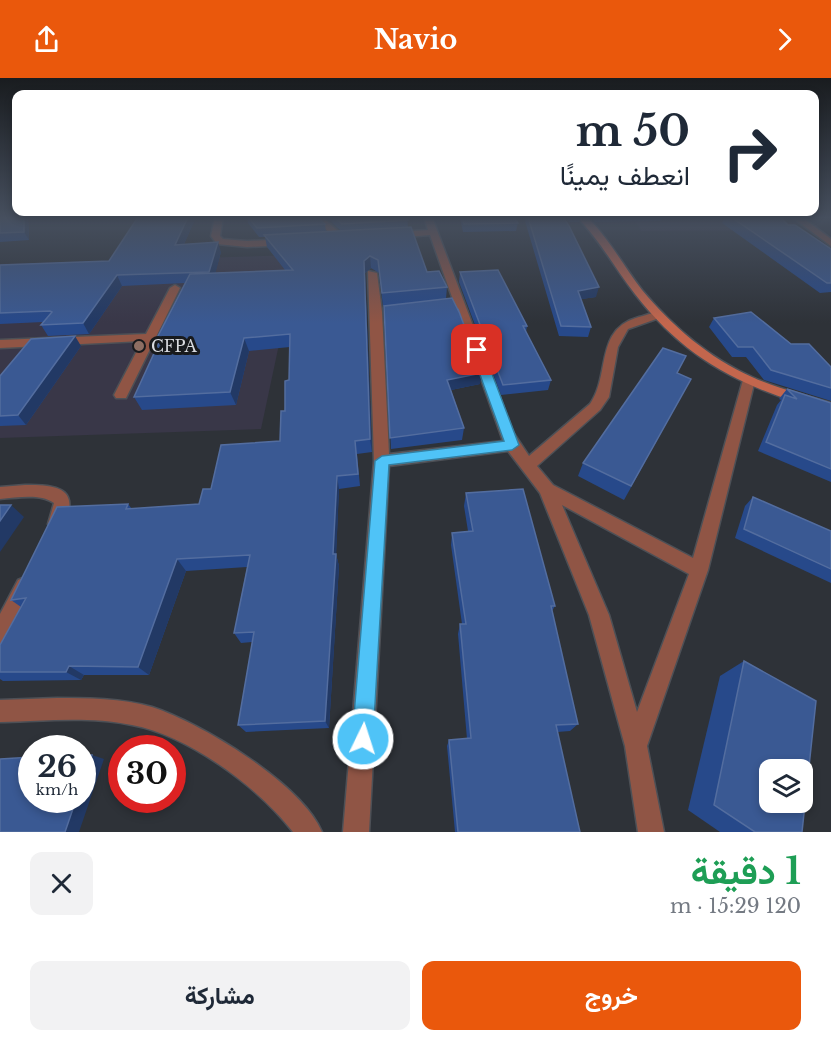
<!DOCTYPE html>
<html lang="ar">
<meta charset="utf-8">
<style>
body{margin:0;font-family:"Libre Baskerville",Vazirmatn,serif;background:#f2f2f3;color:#1f2937;direction:rtl;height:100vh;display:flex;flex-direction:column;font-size:22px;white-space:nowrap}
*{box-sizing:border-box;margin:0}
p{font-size:20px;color:#747a83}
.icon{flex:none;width:33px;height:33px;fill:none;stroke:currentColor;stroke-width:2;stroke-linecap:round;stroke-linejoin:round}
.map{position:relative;height:754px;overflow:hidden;direction:ltr}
.sheet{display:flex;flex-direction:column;background:#fff;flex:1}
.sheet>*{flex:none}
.banner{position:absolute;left:12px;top:12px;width:807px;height:126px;border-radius:12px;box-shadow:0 3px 9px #0003;direction:rtl;background:#fff;color:#1f2937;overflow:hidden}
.controls{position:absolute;left:759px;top:681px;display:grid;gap:12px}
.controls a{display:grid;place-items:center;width:54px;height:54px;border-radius:12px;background:#fff;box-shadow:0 3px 9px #0003;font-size:30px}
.speed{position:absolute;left:18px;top:657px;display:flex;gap:12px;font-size:30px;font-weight:700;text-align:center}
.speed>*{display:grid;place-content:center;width:78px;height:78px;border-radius:50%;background:#fff;box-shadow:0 3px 9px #0003;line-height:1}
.speed small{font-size:15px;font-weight:400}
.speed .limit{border:9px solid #d22;background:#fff;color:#111}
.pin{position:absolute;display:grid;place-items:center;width:51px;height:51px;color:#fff;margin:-26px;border-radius:12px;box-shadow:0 3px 9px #0006}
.me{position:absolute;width:66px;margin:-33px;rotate:4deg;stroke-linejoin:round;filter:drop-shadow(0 0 4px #0008)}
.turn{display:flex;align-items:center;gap:21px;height:126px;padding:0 30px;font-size:27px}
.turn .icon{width:78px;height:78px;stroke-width:2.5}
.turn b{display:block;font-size:42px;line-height:51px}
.round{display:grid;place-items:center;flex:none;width:63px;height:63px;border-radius:12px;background:#f2f2f3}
.overview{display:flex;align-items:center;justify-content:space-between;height:102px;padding:0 30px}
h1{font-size:36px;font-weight:700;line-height:45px;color:#1e9e55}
.action{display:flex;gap:12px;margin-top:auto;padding:12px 30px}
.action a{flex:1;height:69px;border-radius:12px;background:#ea580c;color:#fff;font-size:24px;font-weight:700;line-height:69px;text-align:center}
.action a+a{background:#f2f2f3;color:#1f2937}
header{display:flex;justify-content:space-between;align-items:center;height:78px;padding:0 30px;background:#ea580c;color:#fff;font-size:27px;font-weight:700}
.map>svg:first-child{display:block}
.education{fill:#393748}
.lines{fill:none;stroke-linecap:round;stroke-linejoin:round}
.minor-casing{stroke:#4d5056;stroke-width:3}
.secondary-casing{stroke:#4d5056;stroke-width:3}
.minor{fill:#905545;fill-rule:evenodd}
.secondary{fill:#c3664d;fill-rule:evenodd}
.wall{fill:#27498a}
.shaded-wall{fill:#223965}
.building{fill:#3a5993;stroke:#536d9f;stroke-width:1.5;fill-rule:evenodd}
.route{fill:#4fc3f7;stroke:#337fa1;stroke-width:1.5}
.education-dot{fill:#8d6e63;stroke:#181a1d;stroke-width:2}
.labels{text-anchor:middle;stroke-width:6;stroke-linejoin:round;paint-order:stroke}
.poi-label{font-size:16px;fill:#d9dbe0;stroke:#181a1d;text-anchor:start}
</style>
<header><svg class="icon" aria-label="forward" viewBox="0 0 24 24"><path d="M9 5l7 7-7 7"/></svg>Navio<svg class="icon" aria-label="share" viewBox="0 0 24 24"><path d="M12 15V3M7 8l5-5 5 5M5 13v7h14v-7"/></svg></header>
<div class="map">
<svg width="831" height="754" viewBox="0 0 831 754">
<rect width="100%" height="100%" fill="#2e3238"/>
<g class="education">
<polygon points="633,139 774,139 790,152 641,153"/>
<polygon points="298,177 261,351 0,360 0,186"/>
</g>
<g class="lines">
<g class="minor-casing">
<g id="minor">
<polygon points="215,139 223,139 220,158 223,161 247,163 286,161 291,164 286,167 247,169 217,166 211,158"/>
<polygon points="312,139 322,139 347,161 339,163"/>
<path d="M424,139H432L513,354L529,378L590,326C611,296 594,251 639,239C647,237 654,233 662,235V239L628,251L618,269L609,319L600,332L537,388L553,407L693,480L743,302L749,298L755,302L708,492L647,668L664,754H638L625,668L589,537L540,415L508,373L389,388L369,754H343L374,383L368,193L377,195L382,234L389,376L503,363L430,157L393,160L389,157L393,154L428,152ZM562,427L689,496L637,634L609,537Z"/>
<polygon points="792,139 802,139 831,161 831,168"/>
<polygon points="175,207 180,210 126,320 116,320 114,317 142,263 0,270 0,262 146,256 170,210"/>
<path d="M25,407C62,406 81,413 62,451L56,453L50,451L48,446L54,425C39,415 17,420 0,421V409Z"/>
<polygon points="25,499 32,502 34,508 7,563 0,566 0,536 18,502"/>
<path d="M57,620C88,620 121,620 152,629C201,645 301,705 322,754H293C258,709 188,657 132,647C89,638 44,643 0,644V622Z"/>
</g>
</g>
<g class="secondary-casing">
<path id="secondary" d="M577,139H587L593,145C612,166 625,190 642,212C672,248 709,280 752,299C778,311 805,317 831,325V335C748,311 689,286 635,216C614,189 602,165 577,139Z"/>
</g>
<use href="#minor" class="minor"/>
<use href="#secondary" class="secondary"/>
</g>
<g class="wall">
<polygon points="0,139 28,139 29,162 0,164"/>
<polygon points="196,139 184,166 221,174 215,195 285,192 267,169 265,159 259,159 248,145 247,139 318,139 325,146 326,154 341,153 326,139 407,139 408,149 427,194 447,209 446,221 480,306 451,312 464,350 462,362 391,371 384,228 391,227 383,228 379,195 371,190 365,195 372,374 357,376 360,408 339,411 336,476 339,488 329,650 246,654 238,647 252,564 241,565 234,555 247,489 186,493 149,597 84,597 81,602 3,603 0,601 0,567 21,529 11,522 128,426 132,431 199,426 211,411 280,363 289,302 290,269 249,273 236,327 142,332 134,319 159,264 157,260 185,205 122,208 89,256 48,258 41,247 43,244 0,246 0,187 109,183"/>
<polygon points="452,139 514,139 518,145 516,153 463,154 460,140"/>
<polygon points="526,139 563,139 596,219 581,221 591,249 588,259 559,258 525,143"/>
<polygon points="566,139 580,139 579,144 569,144"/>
<polygon points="590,139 663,139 661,143 595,144"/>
<polygon points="725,139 780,139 788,147 831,171 831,214 820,215 722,145"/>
<polygon points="460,194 527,248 526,254 551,302 548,312 501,317 459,204"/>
<polygon points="714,240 791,266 831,289 831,323 764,302 746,279 732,279 709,249"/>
<polygon points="81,268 26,347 0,348 0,298"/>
<polygon points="677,296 691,301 624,422 578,398 583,385"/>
<polygon points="787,311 831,325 831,404 758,373 777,327 781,322 779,321"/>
<polygon points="466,415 555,528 552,533 578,646 570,653 557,654 580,754 455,754 447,668 449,662 467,661 458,556 460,546 462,546 451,467 452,455 468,453 464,428"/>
<polygon points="753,419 831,453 831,505 735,460 745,428"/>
<polygon points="744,583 802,754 720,754 688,732 720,598"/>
</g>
<g class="shaded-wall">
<polygon points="24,139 28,139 28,140 29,162 24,154"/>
<polygon points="188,139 196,139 179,177 175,167"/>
<polygon points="218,164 221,174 213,204 209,194"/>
<polygon points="370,178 371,190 365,195 372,374 370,361 364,183"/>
<polygon points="117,197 122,208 89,256 83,245"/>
<polygon points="599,209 596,219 575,222 578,213"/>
<polygon points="75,258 81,268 26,347 18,337"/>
<polygon points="244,260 249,273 236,327 230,314"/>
<polygon points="482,295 480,306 446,313 447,302"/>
<polygon points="337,398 339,411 336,480 336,476 339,488 329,650 325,643"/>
<polygon points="11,427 24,439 0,474 0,443"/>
<polygon points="177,481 186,493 149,597 138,589"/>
<polygon points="69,588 84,597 81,602 66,594"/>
<polygon points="92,677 104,681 79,754 65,754 76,722 82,722 82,704"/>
</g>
<g class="building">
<polygon points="0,139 24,139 24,154 0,155"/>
<polygon points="138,139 188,139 175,167 218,164 209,194 117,197 83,245 41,247 52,234 50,233 0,235 0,187 109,183"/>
<polygon points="248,139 318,139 325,146 257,150"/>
<polygon points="335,139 407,139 408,142 342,146"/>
<polygon points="462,139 514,139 518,145 464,146"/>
<polygon points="528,139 563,139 569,148 599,209 578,213 591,249 561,248"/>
<polygon points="731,139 780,139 788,147 795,147 831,171 831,205 827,205"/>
<polygon points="411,149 427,194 439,193 447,209 382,215 378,182 370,178 364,183 370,361 355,363 358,396 337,398 333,476 336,476 325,643 238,647 254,554 234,555 250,477 177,481 138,589 69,588 66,594 0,594 0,567 26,520 11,522 57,429 128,426 126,431 199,426 203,411 211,411 221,367 280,363 281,333 285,333 285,303 289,302 290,256 244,260 230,314 134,319 161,260 157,260 190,196 293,192 264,157"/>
<polygon points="498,192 527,248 523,248 551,302 503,307 460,194"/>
<polygon points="452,220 459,234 458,231 482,295 447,302 464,350 390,360 384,228"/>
<polygon points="751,234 791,266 809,266 831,289 831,310 771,292 753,269 738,269 714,240"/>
<polygon points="75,258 18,337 0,338 0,298 31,261"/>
<polygon points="663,270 686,278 677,295 691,301 631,408 583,385"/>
<polygon points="787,311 831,325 831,391 766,364 785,317 797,321"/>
<polygon points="523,411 555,528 551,528 578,646 556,647 580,754 458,754 449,662 471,660 460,546 466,546 452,455 473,453 466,415"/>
<polygon points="753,419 831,453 831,491 744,451"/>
<polygon points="0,427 11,427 0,443"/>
<path d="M744,583L816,623L802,754H755L714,727ZM770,692H802V724H770Z"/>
<polygon points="82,677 92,677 82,704"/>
<polygon points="32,679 32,722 76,722 65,754 0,754 0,681"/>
</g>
<linearGradient id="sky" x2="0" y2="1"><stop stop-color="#191c1f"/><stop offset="0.57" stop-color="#464f5e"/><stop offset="1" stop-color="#464f5e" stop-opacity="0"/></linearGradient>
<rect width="831" height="245" fill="url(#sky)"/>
<polygon class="route" points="477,268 483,272 519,367 512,372 389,387 373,661 370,669 363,672 355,669 352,661 375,383 382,378 504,363 471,272"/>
<circle class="education-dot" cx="139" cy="268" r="6"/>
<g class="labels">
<g class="poi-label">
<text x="151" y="274">CFPA</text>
</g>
</g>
</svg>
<div class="controls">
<a><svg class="icon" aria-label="layers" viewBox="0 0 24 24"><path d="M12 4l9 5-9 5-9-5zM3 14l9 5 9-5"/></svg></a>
</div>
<div class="speed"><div>26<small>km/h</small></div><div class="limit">30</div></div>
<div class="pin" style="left:477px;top:272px;background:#d93025"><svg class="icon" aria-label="arrive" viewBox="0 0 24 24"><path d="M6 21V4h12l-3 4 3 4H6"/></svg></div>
<svg class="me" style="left:363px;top:661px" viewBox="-20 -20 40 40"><circle r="17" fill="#4fc3f7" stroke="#fff" stroke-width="3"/><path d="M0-11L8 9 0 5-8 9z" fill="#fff"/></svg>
<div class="banner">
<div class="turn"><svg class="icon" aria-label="right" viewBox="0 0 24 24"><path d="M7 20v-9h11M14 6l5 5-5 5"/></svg><div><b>50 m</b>انعطف يمينًا</div></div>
</div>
</div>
<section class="sheet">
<div class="overview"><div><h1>1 دقيقة</h1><p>120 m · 15:29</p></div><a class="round"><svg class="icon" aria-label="close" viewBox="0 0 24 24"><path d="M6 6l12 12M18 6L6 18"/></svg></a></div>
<div class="action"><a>خروج</a><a>مشاركة</a></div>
</section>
